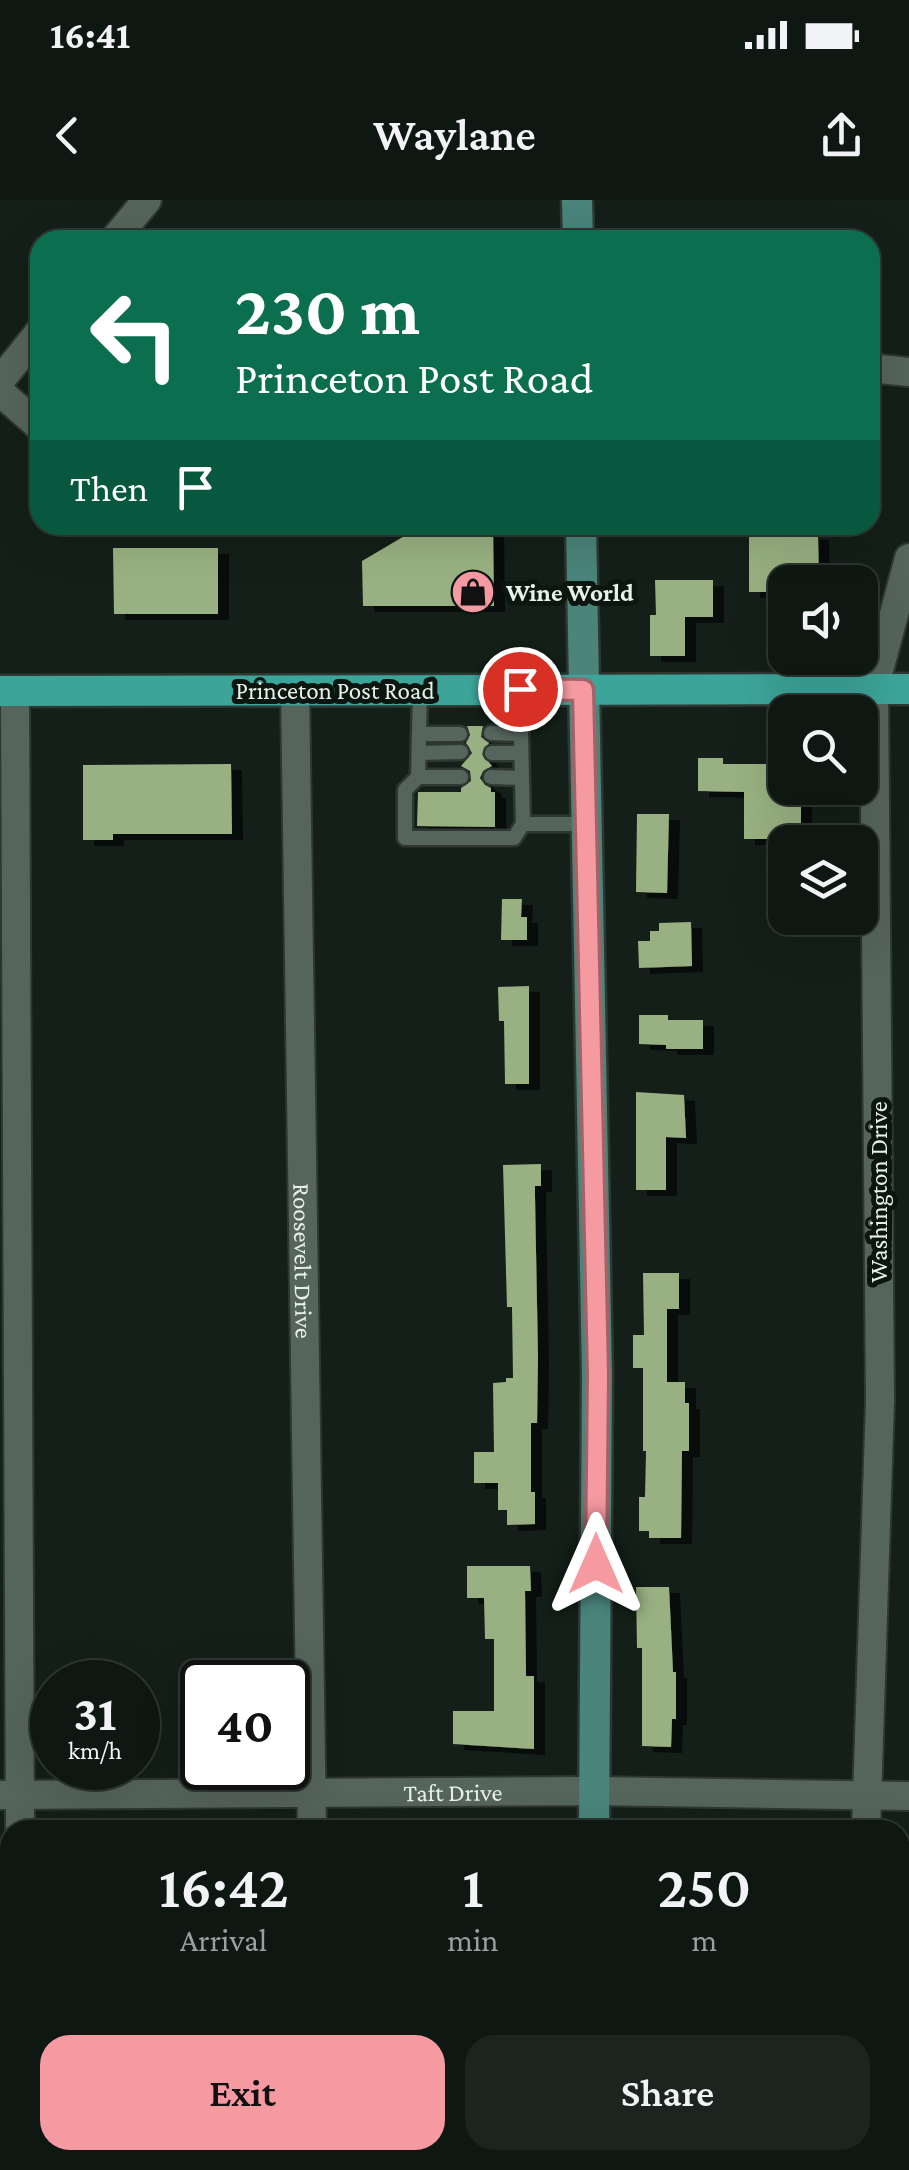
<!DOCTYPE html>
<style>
body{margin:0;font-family:"Crimson Pro",serif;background:#1c2420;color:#f1f3f6;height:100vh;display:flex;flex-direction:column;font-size:38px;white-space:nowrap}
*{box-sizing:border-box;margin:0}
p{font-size:32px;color:#9b9f9f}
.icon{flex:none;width:55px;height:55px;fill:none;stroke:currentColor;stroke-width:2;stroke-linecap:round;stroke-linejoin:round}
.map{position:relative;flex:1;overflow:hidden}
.details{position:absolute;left:0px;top:1620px;width:910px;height:350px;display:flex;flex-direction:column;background:#0e1712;border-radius:30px 30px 0 0;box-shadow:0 10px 40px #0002,0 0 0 2px #2e3632}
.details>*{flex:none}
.guide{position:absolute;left:30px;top:30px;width:850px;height:305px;border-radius:30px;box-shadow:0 10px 40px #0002,0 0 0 2px #2e3632;background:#0b6e4f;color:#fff;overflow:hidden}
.buttons{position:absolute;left:768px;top:365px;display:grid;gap:20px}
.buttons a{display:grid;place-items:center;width:110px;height:110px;border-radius:20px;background:#0e1712;box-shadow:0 10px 40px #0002,0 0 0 2px #2e3632;font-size:50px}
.speed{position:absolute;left:30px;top:1460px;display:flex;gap:20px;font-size:50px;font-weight:700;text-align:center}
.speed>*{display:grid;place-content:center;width:130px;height:130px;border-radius:50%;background:#0e1712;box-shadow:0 10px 40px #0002,0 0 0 2px #2e3632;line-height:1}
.speed small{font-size:25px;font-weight:400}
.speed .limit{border:5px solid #111;border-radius:15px;background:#fff;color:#111}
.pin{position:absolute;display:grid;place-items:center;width:85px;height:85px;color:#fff;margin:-42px;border:5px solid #fff;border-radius:50%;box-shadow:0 2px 10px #0007}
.me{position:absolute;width:110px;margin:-55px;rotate:0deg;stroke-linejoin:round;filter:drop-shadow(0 0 8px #0008)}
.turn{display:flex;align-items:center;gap:35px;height:210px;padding:0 40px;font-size:45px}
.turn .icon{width:130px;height:130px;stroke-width:2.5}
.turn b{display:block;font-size:70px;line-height:85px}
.then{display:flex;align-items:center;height:95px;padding:0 40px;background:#0003;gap:20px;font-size:38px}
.eta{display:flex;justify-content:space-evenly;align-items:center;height:170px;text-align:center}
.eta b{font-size:60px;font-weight:600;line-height:70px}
.cta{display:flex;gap:20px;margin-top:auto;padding:20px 40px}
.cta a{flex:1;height:115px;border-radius:30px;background:#f49aa0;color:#111;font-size:40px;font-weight:600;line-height:115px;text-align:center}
.cta a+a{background:#1c2420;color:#f1f3f6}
.status{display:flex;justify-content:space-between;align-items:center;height:70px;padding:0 50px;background:#0e1712;direction:ltr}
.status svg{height:28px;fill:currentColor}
header{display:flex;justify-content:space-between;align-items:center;height:130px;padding:0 40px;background:#0e1712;font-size:45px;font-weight:600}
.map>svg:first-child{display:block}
.building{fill:#99b182;filter:url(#shadow)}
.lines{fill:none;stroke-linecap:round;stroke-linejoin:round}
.lane-casing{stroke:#2f3732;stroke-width:19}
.street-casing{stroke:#2f3732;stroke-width:32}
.secondary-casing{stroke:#2f3732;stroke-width:35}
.primary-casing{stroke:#2f3732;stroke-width:35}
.lane{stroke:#56655c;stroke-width:14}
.street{stroke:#56655c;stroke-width:28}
.secondary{stroke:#4a847b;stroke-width:30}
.primary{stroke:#3da499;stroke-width:30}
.route-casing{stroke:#9f6468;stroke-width:25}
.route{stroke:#f49aa0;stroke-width:18}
.labels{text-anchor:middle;stroke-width:10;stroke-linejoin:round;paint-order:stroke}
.poi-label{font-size:25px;font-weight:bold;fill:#e7f0ea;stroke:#0a160f;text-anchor:start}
.street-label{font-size:25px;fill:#e7f0ea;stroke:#0a160f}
</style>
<div class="status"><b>16:41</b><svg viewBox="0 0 49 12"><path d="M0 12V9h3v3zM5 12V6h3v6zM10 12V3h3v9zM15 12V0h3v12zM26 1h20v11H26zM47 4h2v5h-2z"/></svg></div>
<header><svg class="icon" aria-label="back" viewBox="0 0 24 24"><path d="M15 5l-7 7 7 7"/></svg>Waylane<svg class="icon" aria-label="share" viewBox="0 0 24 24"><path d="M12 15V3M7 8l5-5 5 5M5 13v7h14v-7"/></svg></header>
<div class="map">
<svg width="909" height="1970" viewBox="0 0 909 1970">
<defs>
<filter id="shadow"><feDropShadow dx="11" dy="6" stdDeviation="0" flood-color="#0009"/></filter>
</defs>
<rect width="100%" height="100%" fill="#131f18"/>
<g class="building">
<polygon points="423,325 493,325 494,406 363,406 362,361"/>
<polygon points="749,334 818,334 819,382 785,382 785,392 749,392"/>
<polygon points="113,348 218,348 218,414 114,414"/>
<polygon points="655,380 713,380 713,417 685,417 685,456 650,456 650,415 656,415"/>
<polygon points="467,526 483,526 481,537 489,543 482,554 492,566 483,571 480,578 485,585 491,588 491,592 495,592 495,627 417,626 418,592 461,592 461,588 471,581 470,571 461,566 472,553 466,543 470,535"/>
<polygon points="698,558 723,558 723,564 785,564 785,588 801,588 801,639 744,639 744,592 698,591"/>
<polygon points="231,564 232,634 113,634 113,640 83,640 83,565"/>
<polygon points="637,614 669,614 667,693 636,692"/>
<polygon points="502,699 522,699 521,717 527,717 527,740 501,740"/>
<polygon points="691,722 692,766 639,768 638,741 650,741 650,731 659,731 659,723"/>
<polygon points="529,786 529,884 505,884 504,821 499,821 498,787"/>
<polygon points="639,815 668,815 668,820 703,820 703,849 666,849 666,845 639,844"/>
<polygon points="636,892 684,895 686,938 666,937 666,990 636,990"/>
<polygon points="541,964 541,986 535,986 535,998 538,1158 537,1223 531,1223 531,1292 535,1292 535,1324 507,1325 507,1310 498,1310 498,1283 474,1283 474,1252 494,1252 493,1183 506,1182 506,1178 513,1178 512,1107 507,1107 503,965"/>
<polygon points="643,1073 679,1073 679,1109 667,1109 667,1182 685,1182 685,1203 689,1203 689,1251 682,1251 681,1338 649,1338 649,1331 639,1331 639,1297 645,1297 646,1251 643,1251 643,1168 633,1168 633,1135 644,1135"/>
<polygon points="467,1366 530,1366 531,1391 525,1391 526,1476 534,1476 534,1549 453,1544 453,1511 494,1511 494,1439 485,1439 484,1398 467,1398"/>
<polygon points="636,1387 669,1387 673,1472 676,1472 676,1519 672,1519 671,1547 642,1546 642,1448 637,1448"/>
</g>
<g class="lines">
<g class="lane-casing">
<g id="lane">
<polyline points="520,489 523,624 586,624"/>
<polyline points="491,533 520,534"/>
<polyline points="419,534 460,534"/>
<polyline points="419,553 461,552"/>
<polyline points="492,553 520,553"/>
<polyline points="418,577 420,491"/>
<polyline points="461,577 418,577 405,590 405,638 514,638 523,624"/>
<polyline points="491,577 521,578"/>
</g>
</g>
<g class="street-casing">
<g id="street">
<polyline points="114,40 147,0"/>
<polyline points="870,168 909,172"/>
<polyline points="0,181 40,131"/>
<polyline points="0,192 40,227"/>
<polyline points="15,491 20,1630"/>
<path id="s1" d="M295,491L312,1630"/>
<path id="s2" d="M1,1595L594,1591L909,1596"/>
<polyline points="866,1630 880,1200 874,489 909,358"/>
<polyline points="900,1837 909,1850"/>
<polyline points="0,1850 10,1797"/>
<polyline points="277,1970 279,1960"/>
</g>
</g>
<g class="secondary-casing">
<g id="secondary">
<polyline points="577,0 578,40"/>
<polyline points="581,325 597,1175 594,1630"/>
<polyline points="572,1970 574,1960"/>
</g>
</g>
<g class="primary-casing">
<polyline id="primary" points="0,491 909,489"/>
</g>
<use href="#lane" class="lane"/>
<use href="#street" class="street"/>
<use href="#secondary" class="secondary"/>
<use href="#primary" class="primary"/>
</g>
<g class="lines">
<g class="route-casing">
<polyline id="route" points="520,489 583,490 598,1175 596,1364"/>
</g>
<use href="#route" class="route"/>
</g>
<defs>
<g id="shop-disc" transform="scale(2.25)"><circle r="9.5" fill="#f49aa0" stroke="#0a160f"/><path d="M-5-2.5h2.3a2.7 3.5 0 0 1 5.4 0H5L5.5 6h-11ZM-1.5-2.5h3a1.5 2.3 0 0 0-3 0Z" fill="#111"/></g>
</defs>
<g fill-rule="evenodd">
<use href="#shop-disc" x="473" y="392"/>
</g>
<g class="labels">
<g class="poi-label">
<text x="506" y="401">Wine World</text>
</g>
<g class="street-label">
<text x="335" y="499">Princeton Post Road</text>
<text transform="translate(878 992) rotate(-90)" y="9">Washington Drive</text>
<text dy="9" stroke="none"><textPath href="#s1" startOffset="570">Roosevelt Drive</textPath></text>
<text dy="9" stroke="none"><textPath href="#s2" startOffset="452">Taft Drive</textPath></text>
</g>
</g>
</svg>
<div class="buttons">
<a><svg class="icon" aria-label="sound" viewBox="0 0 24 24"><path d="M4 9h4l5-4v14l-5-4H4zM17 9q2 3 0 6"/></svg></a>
<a><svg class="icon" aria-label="search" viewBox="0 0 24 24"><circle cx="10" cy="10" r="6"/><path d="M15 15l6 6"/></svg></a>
<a><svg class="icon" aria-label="layers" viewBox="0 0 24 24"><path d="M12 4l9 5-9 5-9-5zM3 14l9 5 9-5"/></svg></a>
</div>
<div class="speed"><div>31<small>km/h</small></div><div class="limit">40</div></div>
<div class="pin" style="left:520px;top:489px;background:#d93025"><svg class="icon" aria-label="arrive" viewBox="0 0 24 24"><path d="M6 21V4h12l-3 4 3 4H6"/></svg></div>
<svg class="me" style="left:596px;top:1364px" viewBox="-20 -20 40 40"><path d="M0-17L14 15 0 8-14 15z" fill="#f49aa0" stroke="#fff" stroke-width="4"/></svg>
<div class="guide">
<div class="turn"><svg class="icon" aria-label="left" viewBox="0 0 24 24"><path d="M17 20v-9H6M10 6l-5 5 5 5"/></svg><div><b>230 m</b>Princeton Post Road</div></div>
<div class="then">Then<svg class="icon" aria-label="arrive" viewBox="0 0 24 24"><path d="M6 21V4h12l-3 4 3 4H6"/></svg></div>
</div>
<section class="details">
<div class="eta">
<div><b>16:42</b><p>Arrival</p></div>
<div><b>1</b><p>min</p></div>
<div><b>250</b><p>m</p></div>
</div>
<div class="cta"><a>Exit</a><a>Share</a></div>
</section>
</div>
